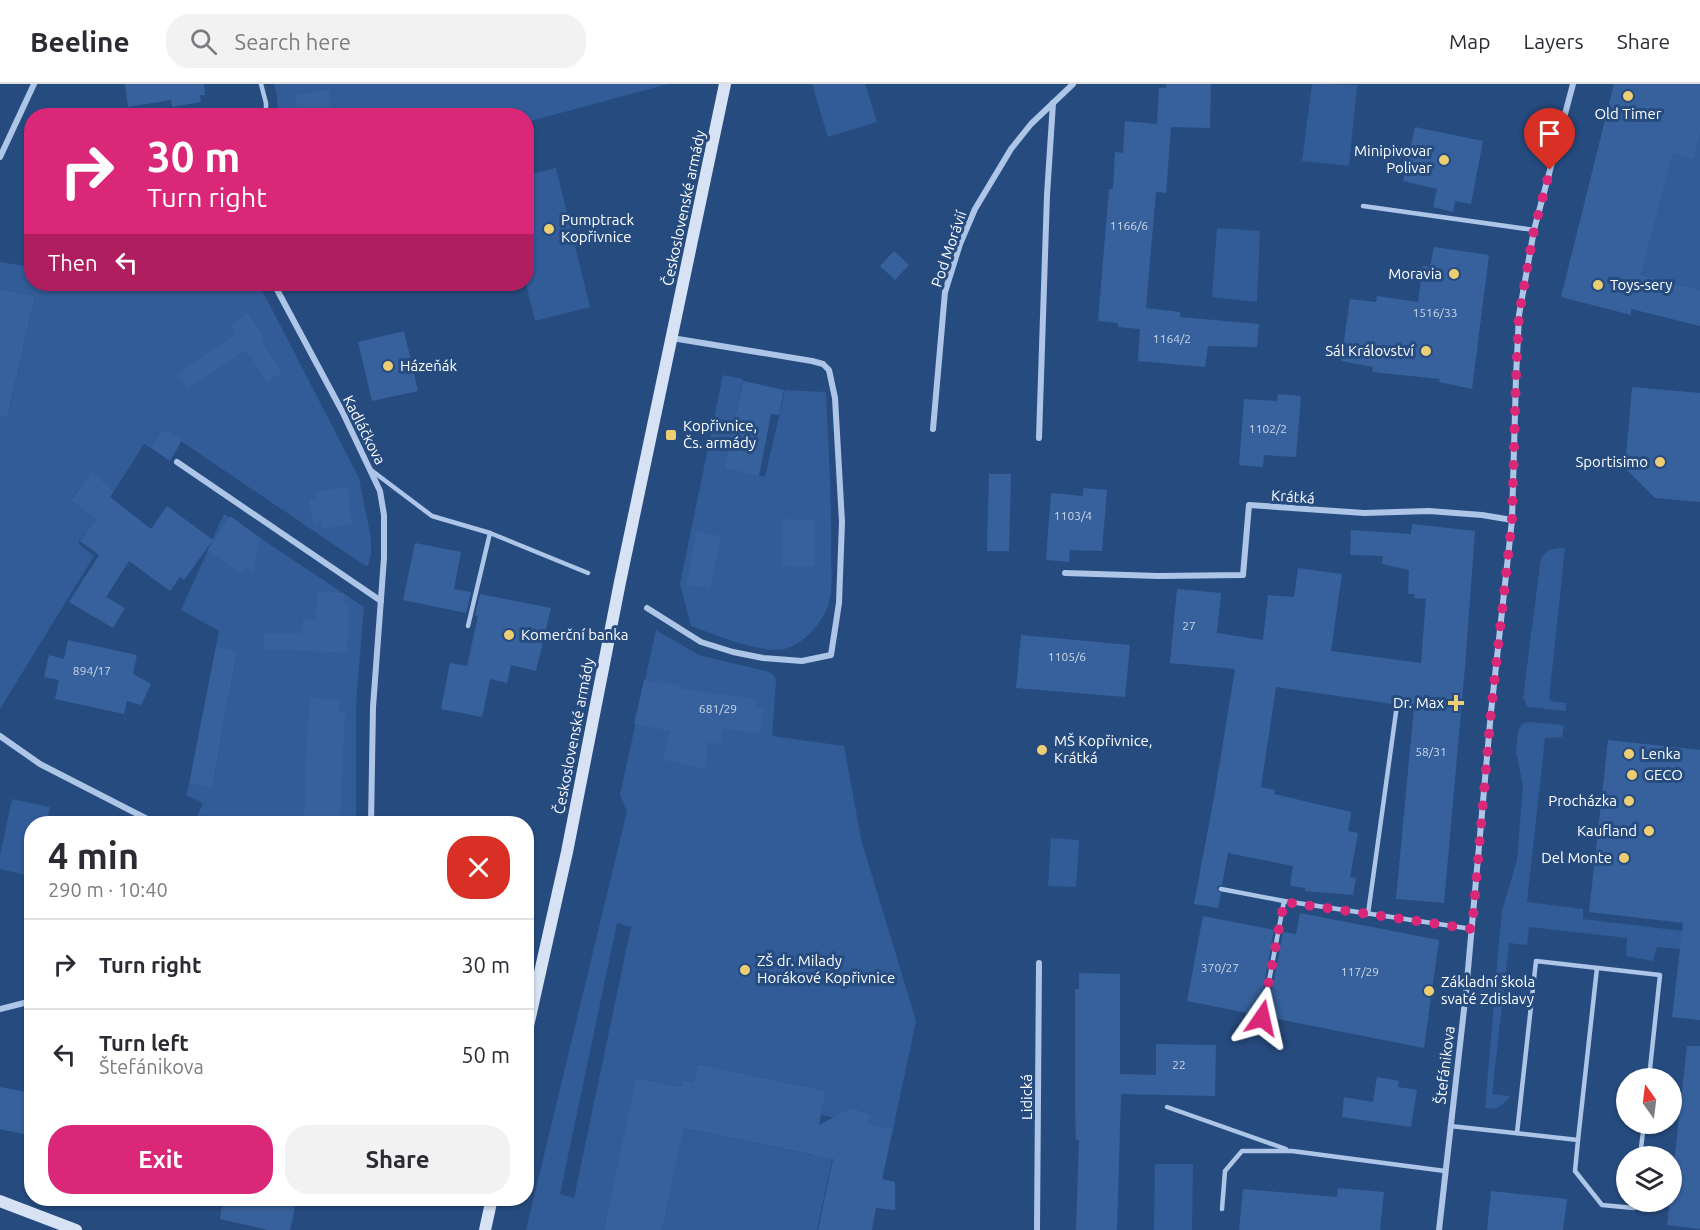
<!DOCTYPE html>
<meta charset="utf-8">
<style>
body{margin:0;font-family:Ubuntu,sans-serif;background:#f2f2f3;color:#2b2b33;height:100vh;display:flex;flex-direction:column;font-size:22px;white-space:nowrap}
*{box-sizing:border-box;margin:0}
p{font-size:20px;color:#7c7c81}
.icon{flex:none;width:33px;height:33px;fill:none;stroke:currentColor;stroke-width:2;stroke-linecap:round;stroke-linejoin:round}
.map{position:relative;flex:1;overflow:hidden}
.panel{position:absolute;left:24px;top:732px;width:510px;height:390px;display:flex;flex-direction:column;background:#fff;border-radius:24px;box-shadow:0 2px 4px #0004}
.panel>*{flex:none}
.top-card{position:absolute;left:24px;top:24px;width:510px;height:183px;border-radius:24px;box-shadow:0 2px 4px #0004;background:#db2777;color:#fff;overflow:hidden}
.needle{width:39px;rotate:346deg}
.controls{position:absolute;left:1616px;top:984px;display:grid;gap:12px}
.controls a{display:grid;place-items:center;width:66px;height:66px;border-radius:50%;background:#fff;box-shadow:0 2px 4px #0004;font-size:30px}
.pin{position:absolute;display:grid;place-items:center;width:51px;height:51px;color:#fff;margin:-62px -26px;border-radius:50% 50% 50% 0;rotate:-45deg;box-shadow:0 0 6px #0007}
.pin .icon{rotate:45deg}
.me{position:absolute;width:66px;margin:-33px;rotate:11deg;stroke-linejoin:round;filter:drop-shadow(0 0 4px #0008)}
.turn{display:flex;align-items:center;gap:21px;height:126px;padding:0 24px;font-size:27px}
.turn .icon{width:78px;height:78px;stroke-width:2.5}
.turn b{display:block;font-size:42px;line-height:51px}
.then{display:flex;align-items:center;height:57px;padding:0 24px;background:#0003;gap:12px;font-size:22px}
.round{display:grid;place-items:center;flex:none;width:63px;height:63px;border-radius:24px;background:#f2f2f3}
.overview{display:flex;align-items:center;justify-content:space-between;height:102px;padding:0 24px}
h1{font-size:36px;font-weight:600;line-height:45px}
.action{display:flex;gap:12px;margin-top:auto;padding:12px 24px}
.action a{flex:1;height:69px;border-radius:24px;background:#db2777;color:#fff;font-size:24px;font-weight:600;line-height:69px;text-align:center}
.action a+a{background:#f2f2f3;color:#2b2b33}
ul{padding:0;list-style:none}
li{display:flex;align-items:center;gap:18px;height:90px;padding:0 24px;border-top:2px solid #e1e1e2}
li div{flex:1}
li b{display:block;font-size:22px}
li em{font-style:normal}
header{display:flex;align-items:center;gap:36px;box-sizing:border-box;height:84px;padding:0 30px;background:#fff;border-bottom:2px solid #e1e1e2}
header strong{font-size:28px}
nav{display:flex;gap:33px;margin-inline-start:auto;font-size:21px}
.search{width:420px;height:54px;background:#f2f2f3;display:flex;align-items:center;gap:15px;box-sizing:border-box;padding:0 21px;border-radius:24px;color:#7c7c81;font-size:22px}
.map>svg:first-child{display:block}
.green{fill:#315c97;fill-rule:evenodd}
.building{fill:#37619c}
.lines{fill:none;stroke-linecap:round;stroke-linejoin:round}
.lane{stroke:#adc5e6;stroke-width:4.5}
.street{stroke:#adc5e6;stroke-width:6}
.secondary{stroke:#d7e3f5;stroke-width:12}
.route{stroke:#db2777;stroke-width:10;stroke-dasharray:0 18}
.poi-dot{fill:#eece73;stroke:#264b7f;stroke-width:2}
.labels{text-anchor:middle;stroke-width:6;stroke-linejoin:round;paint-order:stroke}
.number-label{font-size:12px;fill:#cdd8e6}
.poi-label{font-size:15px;fill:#fff;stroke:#264b7f;text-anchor:start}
.street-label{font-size:15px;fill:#fff;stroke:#264b7f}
</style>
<header>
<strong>Beeline</strong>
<div class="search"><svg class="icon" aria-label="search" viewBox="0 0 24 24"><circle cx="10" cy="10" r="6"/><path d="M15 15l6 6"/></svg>Search here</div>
<nav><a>Map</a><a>Layers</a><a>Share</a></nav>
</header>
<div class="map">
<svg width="1700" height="1146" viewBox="0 0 1700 1146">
<rect width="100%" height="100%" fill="#264b7f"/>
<g class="green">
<polygon points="274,0 668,0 527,38 526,32 278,31 277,13"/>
<polygon points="812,0 865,0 877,38 828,53"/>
<polygon points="1312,0 1357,1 1349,82 1302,77"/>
<polygon points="1700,50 1700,206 1641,191 1673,70 1694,76"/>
<polygon points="556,84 590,223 535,237 526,200 527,91"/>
<polygon points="1217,144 1260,147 1257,218 1212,213"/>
<polygon points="0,178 31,183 32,200 259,200 359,394 371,454 371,471 368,482 364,481 163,345 151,364 144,360 114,407 91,389 71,415 96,435 78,459 94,472 0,625 0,328 9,329 35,212 0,205"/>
<path d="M723,291L743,295L724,384L765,393L785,306L826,308C828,361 832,414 831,468C831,485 834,505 828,522C821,539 806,558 788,564C765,572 713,550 691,542L680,500Z"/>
<polygon points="224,430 364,523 356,619 356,739 194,739 203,719 186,711 189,700 212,704 237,567 216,562 219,547 181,526"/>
<polygon points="1559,464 1565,464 1549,615 1551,617 1566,619 1566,627 1528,623 1523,614 1541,473 1549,466"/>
<path d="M656,546L699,571L769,588L775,593L776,598L772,652L844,662L861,755L916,937L893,1045L867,1041L870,1030L851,1024L847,1036L821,1031L826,1007L698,980L693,999L684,996L682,1003L637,994L604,1146H526L627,727L620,711ZM617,839L631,843L574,1114L560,1110Z"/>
<polygon points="1529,638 1564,641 1562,653 1545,654 1527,818 1583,825 1583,835 1700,849 1698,867 1657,863 1653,877 1626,872 1627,854 1529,843 1527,861 1509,859 1503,913 1494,912 1502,827 1517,776 1523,702 1516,667 1518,647 1522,640"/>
<polygon points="12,715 50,723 47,739 32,740 31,792 0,785 0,772"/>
<polygon points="1051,754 1079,756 1076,803 1048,802"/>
<path d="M1494,919L1502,921L1492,1010L1510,1012C1504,1021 1496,1027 1485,1024Z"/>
<polygon points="684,1044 812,1071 838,1048 817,1146 662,1146"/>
<polygon points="1155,1080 1193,1080 1192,1146 1154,1146"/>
</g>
<g class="building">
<polygon points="125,0 204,0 205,11 200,11 201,18 172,23 171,16 128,23"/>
<polygon points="1166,0 1211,0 1210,44 1171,43 1166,109 1156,108 1146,224 1180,228 1180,233 1259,240 1257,263 1208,262 1205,283 1138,277 1140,245 1118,243 1118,239 1098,237 1109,105 1113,105 1115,68 1123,69 1125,37 1157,40 1159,4 1166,4"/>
<polygon points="1614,0 1700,0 1700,50 1694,76 1673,70 1641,191 1700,206 1700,242 1631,225 1631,231 1561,213"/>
<polygon points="329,6 332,32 298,32 296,11"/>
<polygon points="1415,43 1483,57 1471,120 1455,117 1453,128 1433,123 1437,105 1403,97"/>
<polygon points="1434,163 1489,171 1472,305 1439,298 1440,295 1372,288 1373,283 1341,277 1350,215 1376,218 1377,212 1418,218 1423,182 1430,183"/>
<polygon points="894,167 909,181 895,196 880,182"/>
<polygon points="0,205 35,212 8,332 0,331"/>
<polygon points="248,229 264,254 261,256 282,288 267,298 246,266 187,305 177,290 236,250 230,241"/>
<polygon points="404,247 418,307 372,317 358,258"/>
<polygon points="743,297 784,306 779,331 771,330 759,392 724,384"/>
<polygon points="1632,303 1700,309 1700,418 1655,414 1625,384"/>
<polygon points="1278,310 1301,312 1296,373 1264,371 1263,383 1239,381 1244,315 1277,317"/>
<polygon points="163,345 182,356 170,377 151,364"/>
<polygon points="91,388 114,407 110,413 151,445 167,422 213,456 184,496 180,493 170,507 129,477 106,513 125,524 113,544 69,518 99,471 80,457 96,435 71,416"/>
<polygon points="989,390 1011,390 1009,467 987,467"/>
<polygon points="347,402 352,440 322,445 321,438 314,440 309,416 317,415 316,408"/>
<polygon points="1083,404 1107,406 1102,467 1070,466 1069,478 1046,476 1051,409 1083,412"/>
<polygon points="230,432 262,455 257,456 259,457 253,488 246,483 241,489 208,466"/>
<polygon points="783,435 815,436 815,483 782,482"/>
<polygon points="1412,440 1475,447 1465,583 1444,819 1396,815 1414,623 1401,621 1398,617 1393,620 1276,603 1261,703 1275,706 1274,710 1351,728 1348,747 1358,749 1350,793 1356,794 1353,811 1305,807 1305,804 1290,802 1293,782 1228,769 1222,801 1218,802 1217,805 1221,810 1218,824 1194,820 1215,708 1235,585 1170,579 1177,505 1221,509 1217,549 1263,556 1268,511 1294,513 1298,484 1342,490 1331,567 1421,579 1426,515 1414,514 1414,510 1408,510 1409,486 1382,480 1383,472 1350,471 1351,446 1411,450"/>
<polygon points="697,447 721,452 710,505 686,500"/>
<polygon points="415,459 461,468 454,505 471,508 466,529 403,516"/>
<polygon points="317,508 344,509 344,519 349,519 347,569 263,565 264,549 302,549 303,535 316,536"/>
<polygon points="480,510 551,524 536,587 511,581 507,599 490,595 482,633 441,625 450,579 467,582 478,532 475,531"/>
<polygon points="1021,551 1130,561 1125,613 1016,604"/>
<polygon points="68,556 137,571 133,590 151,600 141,621 127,617 124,630 55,615 59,596 44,593 49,571 64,575"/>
<polygon points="216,562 237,567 212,704 189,700"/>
<polygon points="644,596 659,600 660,597 681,602 681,605 757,615 756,625 763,625 760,649 723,645 722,660 707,658 706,685 663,676 670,647 634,640"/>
<polygon points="310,614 339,616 338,627 345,628 340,740 304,740 306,669"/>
<polygon points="1608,656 1700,666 1700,936 1672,933 1683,839 1589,828"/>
<polygon points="1300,829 1439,856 1424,964 1267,933 1283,848 1296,850"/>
<polygon points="1203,832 1274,846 1258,931 1187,917"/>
<polygon points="1079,889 1120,890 1120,990 1156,991 1156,960 1216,961 1215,1012 1121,1010 1117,1146 1076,1146 1079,1056 1076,1056 1075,1023 1075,905 1079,905"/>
<polygon points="1687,962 1700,962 1700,1145 1667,1141"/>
<polygon points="698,980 826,1007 819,1041 851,1024 870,1030 868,1040 893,1045 882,1095 895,1098 895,1126 876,1124 872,1146 818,1146 833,1075 684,1044 662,1146 604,1146 636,994 682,1003 683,996 693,999"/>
<polygon points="1377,993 1399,997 1398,1003 1417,1006 1411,1043 1342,1033 1344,1013 1373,1018"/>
<polygon points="0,1003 32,1009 32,1052 0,1045"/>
<polygon points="1338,1104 1384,1108 1380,1146 1239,1146 1243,1105 1337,1113"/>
<polygon points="1491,1107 1567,1115 1563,1146 1487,1146"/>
<polygon points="223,1114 297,1114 290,1146 268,1146 220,1135"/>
</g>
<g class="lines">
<g class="lane">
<polyline points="261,0 266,19 266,32"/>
<polyline points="1363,122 1534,146"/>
<polyline points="371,386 432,432 490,449 588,489"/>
<polyline points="468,542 490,449"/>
<polyline points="1221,805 1284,817 1472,845"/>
<polyline points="1368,830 1397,621"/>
<polyline points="1262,934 1284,817"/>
<polyline points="1167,1023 1286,1065"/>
<polyline points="1450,1042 1578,1056 1575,1087 1602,1121 1634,1124 1635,1118"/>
<polyline points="1517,1049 1536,877 1660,891 1649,994"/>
<polyline points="1578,1056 1597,884"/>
<polyline points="1640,1072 1644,1040"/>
<polyline points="1222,1125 1225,1087 1242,1067 1292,1067 1445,1087"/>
</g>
<g class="street">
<polyline points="0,73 34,0"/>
<polyline points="274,200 342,327 380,407 384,431 384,474 373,623 371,740"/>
<polyline points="933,345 945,208 960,160 975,125 1011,65 1031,40 1073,0"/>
<polyline points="1039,354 1047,111 1053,19"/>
<polyline points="177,378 381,517"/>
<polyline points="1065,489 1158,492 1243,491 1249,421 1364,429 1429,427 1482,431 1512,436"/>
<polyline points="647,524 701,558 733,568 763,574 802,577 831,571 839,519 842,438 835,314 829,286 823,280 812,277 672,254"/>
<polyline points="0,652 40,680 157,740"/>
<polyline points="0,925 32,917"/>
<polyline points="1037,1146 1039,879"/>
<polyline points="1439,1146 1466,908 1491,628 1512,436 1516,293 1519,231 1534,146 1573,0"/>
</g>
<g class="secondary">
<polyline points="526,951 567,768 620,498 725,0"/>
<polyline points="0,1117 76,1146"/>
<polyline points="485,1146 492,1114"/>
</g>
</g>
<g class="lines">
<polyline class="route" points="1262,934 1284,818 1472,845 1491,628 1512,436 1516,293 1519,231 1534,146 1550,86"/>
</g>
<g class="poi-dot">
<circle cx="1628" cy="12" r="6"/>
<circle cx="1444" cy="76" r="6"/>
<circle cx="549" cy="145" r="6"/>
<circle cx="1454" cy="190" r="6"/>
<circle cx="1598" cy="201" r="6"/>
<circle cx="1426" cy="267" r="6"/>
<circle cx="388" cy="282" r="6"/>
<rect x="665" y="345" width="12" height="12" rx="3"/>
<circle cx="1660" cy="378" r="6"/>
<circle cx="509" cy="551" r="6"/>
<path d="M1453 610h6v6h6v6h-6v6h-6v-6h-6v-6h6z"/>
<circle cx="1042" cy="666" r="6"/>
<circle cx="1629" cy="670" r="6"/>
<circle cx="1632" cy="691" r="6"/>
<circle cx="1629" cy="717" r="6"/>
<circle cx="1649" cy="747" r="6"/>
<circle cx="1624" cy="774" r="6"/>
<circle cx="745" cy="886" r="6"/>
<circle cx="1429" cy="907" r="6"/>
</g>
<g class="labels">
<g class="number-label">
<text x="1129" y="146">1166/6</text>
<text x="1435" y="233">1516/33</text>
<text x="1172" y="259">1164/2</text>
<text x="1268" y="349">1102/2</text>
<text x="1073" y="436">1103/4</text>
<text x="1189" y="546">27</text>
<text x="1067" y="577">1105/6</text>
<text x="92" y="591">894/17</text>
<text x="718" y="629">681/29</text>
<text x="1431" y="672">58/31</text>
<text x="1220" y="888">370/27</text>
<text x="1360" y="892">117/29</text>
<text x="1179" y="985">22</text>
</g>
<g class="poi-label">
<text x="1628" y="35" text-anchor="middle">Old Timer</text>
<text x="1432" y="72" text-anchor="end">Minipivovar<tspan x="1432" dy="17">Polivar</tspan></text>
<text x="561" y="141">Pumptrack<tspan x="561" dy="17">Kopřivnice</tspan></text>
<text x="1442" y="195" text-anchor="end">Moravia</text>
<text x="1610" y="206">Toys-sery</text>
<text x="1414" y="272" text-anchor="end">Sál Království</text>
<text x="400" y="287">Házeňák</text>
<text x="683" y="347">Kopřivnice,<tspan x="683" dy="17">Čs. armády</tspan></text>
<text x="1648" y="383" text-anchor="end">Sportisimo</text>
<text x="521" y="556">Komerční banka</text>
<text x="1444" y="624" text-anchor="end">Dr. Max</text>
<text x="1054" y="662">MŠ Kopřivnice,<tspan x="1054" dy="17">Krátká</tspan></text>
<text x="1641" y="675">Lenka</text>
<text x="1644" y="696">GECO</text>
<text x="1617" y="722" text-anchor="end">Procházka</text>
<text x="1637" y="752" text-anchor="end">Kaufland</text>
<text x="1612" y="779" text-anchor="end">Del Monte</text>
<text x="757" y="882">ZŠ dr. Milady<tspan x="757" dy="17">Horákové Kopřivnice</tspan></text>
<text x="1441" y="903">Základní škola<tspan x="1441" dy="17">svaté Zdislavy</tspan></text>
</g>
<g class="street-label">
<text transform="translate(684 124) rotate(-78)" y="5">Československé armády</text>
<text transform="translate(949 165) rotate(-71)" y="5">Pod Morávií</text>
<text transform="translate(364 346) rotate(63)" y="5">Kadláčkova</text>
<text transform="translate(1293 413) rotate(4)" y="5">Krátká</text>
<text transform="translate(574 652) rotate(-79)" y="5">Československé armády</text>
<text transform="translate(1445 981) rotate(-83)" y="5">Štefánikova</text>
<text transform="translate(1027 1013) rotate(-90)" y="5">Lidická</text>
</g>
</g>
</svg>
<div class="controls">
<a><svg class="needle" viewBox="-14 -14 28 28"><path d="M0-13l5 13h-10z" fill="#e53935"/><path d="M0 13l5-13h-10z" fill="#7c7c81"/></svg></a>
<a><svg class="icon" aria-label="layers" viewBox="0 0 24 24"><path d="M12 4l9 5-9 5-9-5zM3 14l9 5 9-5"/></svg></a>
</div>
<div class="pin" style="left:1550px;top:86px;background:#d93025"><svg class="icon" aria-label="arrive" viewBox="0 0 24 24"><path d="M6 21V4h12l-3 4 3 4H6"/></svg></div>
<svg class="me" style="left:1262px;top:934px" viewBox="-20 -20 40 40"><path d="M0-17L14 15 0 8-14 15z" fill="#db2777" stroke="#fff" stroke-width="4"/></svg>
<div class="top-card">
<div class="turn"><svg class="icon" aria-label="right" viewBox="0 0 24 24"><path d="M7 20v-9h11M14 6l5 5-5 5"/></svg><div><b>30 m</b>Turn right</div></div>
<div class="then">Then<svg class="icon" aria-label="left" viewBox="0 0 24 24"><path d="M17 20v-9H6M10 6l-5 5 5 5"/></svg></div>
</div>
<section class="panel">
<div class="overview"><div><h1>4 min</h1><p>290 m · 10:40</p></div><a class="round" style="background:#d93025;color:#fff"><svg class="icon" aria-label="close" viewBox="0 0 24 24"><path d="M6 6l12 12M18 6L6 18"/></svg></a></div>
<ul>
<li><svg class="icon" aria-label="right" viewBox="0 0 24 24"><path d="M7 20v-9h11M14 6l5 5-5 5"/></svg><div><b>Turn right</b></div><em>30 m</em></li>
<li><svg class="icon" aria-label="left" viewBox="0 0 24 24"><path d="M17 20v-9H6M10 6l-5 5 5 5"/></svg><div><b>Turn left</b><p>Štefánikova</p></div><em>50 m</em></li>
</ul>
<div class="action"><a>Exit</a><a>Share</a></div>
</section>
</div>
